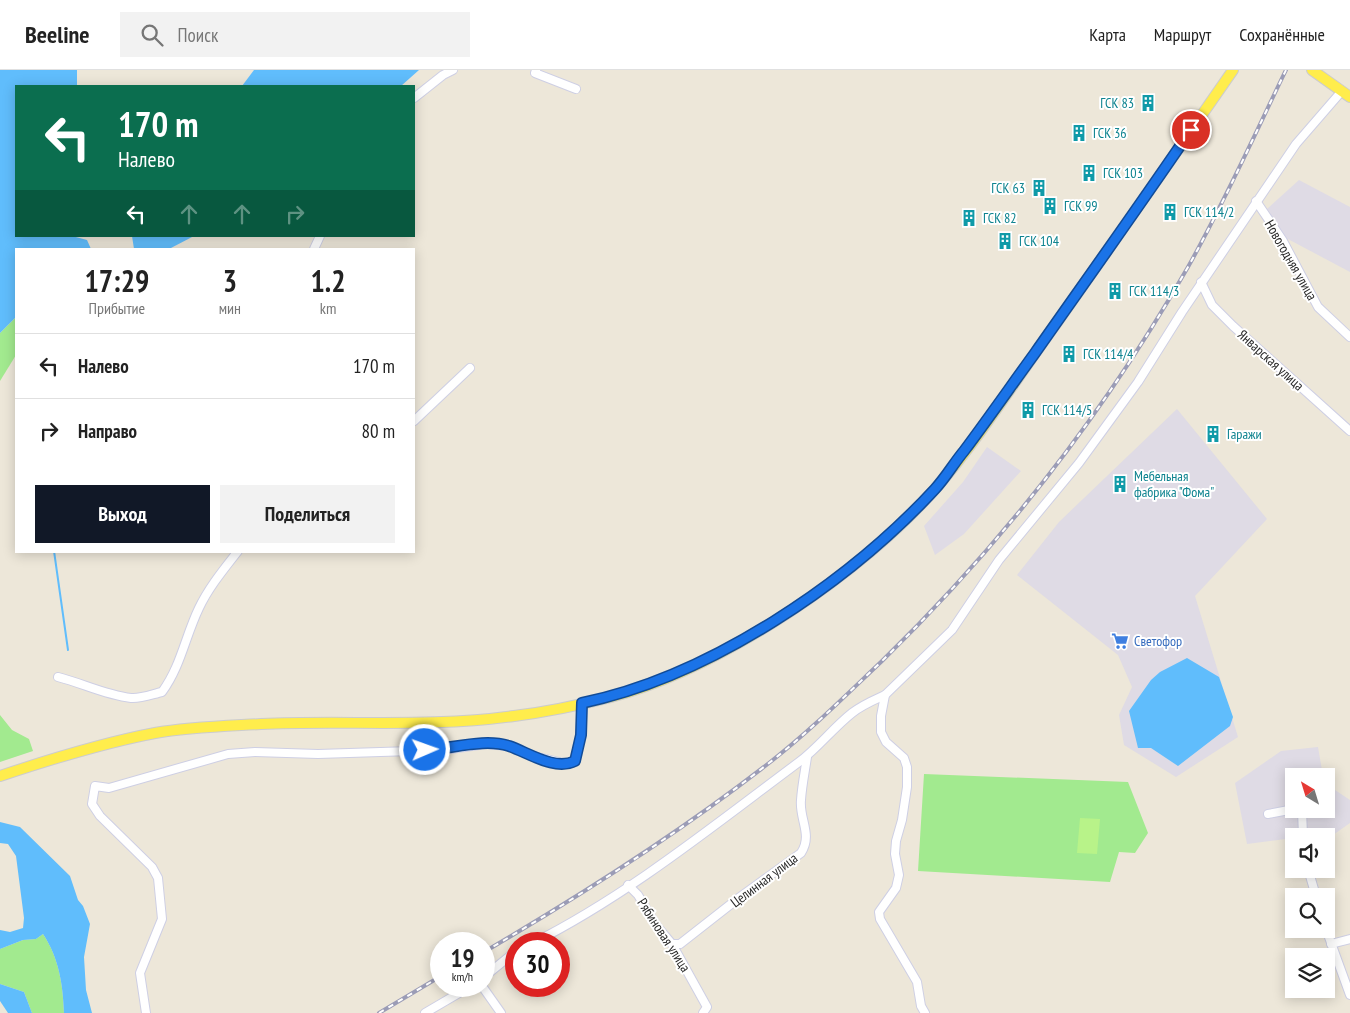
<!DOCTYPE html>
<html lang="ru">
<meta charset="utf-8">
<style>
body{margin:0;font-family:"PT Sans Narrow",sans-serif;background:#f2f2f2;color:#222;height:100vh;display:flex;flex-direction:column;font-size:19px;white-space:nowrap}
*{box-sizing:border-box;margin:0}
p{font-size:16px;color:#767676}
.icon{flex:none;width:28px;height:28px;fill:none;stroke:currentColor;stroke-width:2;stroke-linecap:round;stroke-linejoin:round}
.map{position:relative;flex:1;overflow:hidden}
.details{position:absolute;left:15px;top:178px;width:400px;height:305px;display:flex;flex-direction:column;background:#fff;border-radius:0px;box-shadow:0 2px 12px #0003}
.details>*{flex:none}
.banner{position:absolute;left:15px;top:15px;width:400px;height:152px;border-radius:0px;box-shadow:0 2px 12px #0003;background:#0b6e4f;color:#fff;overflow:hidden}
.needle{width:32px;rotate:322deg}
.tools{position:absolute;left:1285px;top:698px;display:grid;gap:10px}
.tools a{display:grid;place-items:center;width:50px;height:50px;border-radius:0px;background:#fff;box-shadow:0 2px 12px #0003;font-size:25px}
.speed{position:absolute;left:430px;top:862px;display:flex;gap:10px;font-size:25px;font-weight:700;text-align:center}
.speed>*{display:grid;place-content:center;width:65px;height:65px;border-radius:50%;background:#fff;box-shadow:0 2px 12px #0003;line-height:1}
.speed small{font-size:12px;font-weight:400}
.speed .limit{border:8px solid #d22;background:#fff;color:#111}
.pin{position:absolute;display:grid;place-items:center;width:42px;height:42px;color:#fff;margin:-21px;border:2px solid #fff;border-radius:50%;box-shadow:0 1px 5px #0007}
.me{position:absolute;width:55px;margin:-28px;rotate:88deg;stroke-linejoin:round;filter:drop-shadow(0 0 4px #0008)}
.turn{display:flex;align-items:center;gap:18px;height:105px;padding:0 20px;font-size:22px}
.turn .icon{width:65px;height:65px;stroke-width:2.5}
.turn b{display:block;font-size:35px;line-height:42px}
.lanes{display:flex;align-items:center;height:48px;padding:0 20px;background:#0003;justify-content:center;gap:25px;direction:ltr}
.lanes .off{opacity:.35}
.eta{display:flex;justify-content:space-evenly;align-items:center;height:85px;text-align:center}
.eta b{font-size:30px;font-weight:600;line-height:35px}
.action{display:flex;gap:10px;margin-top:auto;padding:10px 20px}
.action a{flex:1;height:58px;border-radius:0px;background:#111827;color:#fff;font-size:20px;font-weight:600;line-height:58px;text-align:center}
.action a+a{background:#f2f2f2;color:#222}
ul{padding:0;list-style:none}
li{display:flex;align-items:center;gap:15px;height:65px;padding:0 20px;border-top:1px solid #e0e0e0}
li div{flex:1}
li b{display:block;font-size:19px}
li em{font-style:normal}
header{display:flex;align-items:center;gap:30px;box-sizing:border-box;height:70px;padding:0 25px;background:#fff;border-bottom:1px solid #e0e0e0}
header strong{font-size:24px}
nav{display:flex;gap:28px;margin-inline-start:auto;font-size:18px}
.search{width:350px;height:45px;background:#f2f2f2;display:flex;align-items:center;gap:12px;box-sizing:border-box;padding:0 18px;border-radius:0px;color:#767676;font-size:19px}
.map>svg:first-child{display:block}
.industrial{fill:#dfdbe5}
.green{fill:#a2ea8f}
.pitch{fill:#b8f389}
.water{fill:#60bdfc}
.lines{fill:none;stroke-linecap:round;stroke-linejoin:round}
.stream{stroke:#60bdfc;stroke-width:2}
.minor-casing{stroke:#cecfe4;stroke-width:10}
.major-casing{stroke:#ccc;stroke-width:12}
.minor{stroke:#fff;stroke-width:8}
.major{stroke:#ffed4c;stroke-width:10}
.rail-casing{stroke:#9b9cb6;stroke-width:4}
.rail{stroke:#fff;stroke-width:2;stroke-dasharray:5.5;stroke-linecap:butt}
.route-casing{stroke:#114b97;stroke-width:12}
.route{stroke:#1a73e8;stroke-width:9}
.labels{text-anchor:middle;stroke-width:4;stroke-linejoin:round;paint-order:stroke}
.culture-label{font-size:14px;fill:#0d838f;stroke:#fff;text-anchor:start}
.street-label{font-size:14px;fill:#292929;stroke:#fff}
.shop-label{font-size:14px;fill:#366cbe;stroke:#fff;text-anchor:start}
</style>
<header>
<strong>Beeline</strong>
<div class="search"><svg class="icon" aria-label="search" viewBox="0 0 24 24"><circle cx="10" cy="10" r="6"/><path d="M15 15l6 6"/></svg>Поиск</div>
<nav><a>Карта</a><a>Маршрут</a><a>Сохранённые</a></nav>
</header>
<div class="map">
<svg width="1350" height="943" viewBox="0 0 1350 943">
<rect width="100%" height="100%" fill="#ede7d9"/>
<g class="industrial">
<polygon points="1299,110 1350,137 1350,202 1286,168 1267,139"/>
<polygon points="1177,339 1267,449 1195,526 1238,667 1176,707 1124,675 1119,645 1132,617 1118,585 1017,505 1059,452"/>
<polygon points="987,377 1021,401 964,464 935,485 924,456 963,412"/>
<polygon points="1318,677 1323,706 1294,706 1294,739 1326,739 1326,714 1350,730 1350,753 1326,770 1326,766 1294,766 1294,768 1247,774 1235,713 1281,681"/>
</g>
<g class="green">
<polygon points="16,247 16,285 0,311 0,263"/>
<polygon points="0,645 12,660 29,669 33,681 0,692"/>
<polygon points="924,704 1128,712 1148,763 1135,783 1119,782 1110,812 918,801"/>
<path d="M43,864C59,888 63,915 64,943H32L24,922L0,914V879L23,870L36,869Z"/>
</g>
<polygon class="pitch" points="1080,748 1100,749 1097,784 1077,783"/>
<g class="water">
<polygon points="0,0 77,0 77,16 16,16 16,166 72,166 87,170 91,179 16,179 16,247 0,263"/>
<polygon points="254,0 419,0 401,16 242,16"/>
<polygon points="132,166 194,166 169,179 134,179"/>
<polygon points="1187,588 1219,607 1233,647 1230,656 1178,696 1151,678 1138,678 1129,641 1151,610 1160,602"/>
<path d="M0,752L20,757L70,806L78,830L83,836L90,854L84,887L86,920L92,943H64C63,915 59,888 43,864L36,869L23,870L0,879V860L10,862L23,858L24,848L16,786L8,774L0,773Z"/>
<polygon points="0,914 24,922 32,943 8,943 0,931"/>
</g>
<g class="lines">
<polyline class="stream" points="54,481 68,580"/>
<g class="minor-casing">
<g id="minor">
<polyline points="536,0 535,3 576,19"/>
<polyline points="414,28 443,5 453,0"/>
<polyline points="1256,131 1283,171 1318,237 1350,267"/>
<polyline points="314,179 320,166"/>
<polyline points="1201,212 1212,235 1233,256 1350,361"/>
<polyline points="414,351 470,298"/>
<path d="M58,607C82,613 105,625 131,628C140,629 153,624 162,622C181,596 185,567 199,538C209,517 224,499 238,481"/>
<polyline points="1300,739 1302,740 1303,766"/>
<polyline points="1268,744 1294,739"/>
<polyline points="1308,799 1316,826"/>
<polyline points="628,815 638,825 656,855 672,874 707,937 703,943"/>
<polyline points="1326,859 1350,925"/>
<path d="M531,874C627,826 713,756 799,692C818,678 833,658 852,643C862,635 874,630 885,625"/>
<path d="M672,874H680L740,827L801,783C813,765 799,749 801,730C802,715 805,701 807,687"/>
<polyline points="1331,874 1350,869"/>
<polyline points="484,907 516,881"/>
<polyline points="482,916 501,943"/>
<polyline points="146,943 140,903 162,849 158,808 152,797 100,746 92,734 95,716 109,718 228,684 255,682 318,684 443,680 486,674 508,676 533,686 568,694 575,691 581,665 582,633"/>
<polyline points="425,943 471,916"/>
<polyline points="925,943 921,936 917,912 880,849 879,842 896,818 899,805 895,784 896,771 902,750 907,717 907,697 904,688 886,672 881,662 881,646 885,625 952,560 999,490 1079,393 1138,312 1182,242 1296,74 1341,22"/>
</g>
</g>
<g class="major-casing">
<g id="major">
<polyline points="1312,0 1350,27"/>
<path d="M0,706C51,689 102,673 155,663C189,657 227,656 261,654C345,650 430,658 514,646C546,642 580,635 611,627C721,598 862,503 936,418C981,366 1018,306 1058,251C1117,167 1175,84 1233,0"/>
</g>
</g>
<use href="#minor" class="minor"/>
<use href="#major" class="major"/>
<g class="rail-casing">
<g id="rail">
<path d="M484,882C583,824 678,764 769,693C809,662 845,626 882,591C1002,474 1105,342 1188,197C1224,133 1254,66 1286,0"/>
<polyline points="379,943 441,906"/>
</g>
</g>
<use href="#rail" class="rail"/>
</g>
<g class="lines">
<g class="route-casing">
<path id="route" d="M425,680C451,679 484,668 509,676C529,683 555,701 575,691L581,665L582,633C709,607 848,513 935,419C946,407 954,393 964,381C988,349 1011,316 1035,283C1087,209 1140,135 1191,60"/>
</g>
<use href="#route" class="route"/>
</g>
<defs>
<g id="building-bare" transform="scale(1.35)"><path d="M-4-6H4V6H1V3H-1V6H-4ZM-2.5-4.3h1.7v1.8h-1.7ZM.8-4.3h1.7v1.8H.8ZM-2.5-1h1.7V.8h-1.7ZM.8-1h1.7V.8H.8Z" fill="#0f9aa8" stroke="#fff" stroke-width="2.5" paint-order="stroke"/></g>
<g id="supermarket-bare" transform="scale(1.35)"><path d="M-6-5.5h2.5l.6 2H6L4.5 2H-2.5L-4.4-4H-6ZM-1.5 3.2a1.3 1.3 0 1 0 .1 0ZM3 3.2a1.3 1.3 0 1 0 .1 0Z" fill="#3f7fe0" stroke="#fff" stroke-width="2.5" paint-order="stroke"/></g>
</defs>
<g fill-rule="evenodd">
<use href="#building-bare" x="1148" y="33"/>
<use href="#building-bare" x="1079" y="63"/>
<use href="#building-bare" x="1089" y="103"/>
<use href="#building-bare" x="1039" y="118"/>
<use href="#building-bare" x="1050" y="136"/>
<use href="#building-bare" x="1170" y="142"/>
<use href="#building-bare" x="969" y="148"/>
<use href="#building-bare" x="1005" y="171"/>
<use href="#building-bare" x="1115" y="221"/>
<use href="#building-bare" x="1069" y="284"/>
<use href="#building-bare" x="1028" y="340"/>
<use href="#building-bare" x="1213" y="364"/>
<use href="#building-bare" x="1120" y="414"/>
<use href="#supermarket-bare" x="1120" y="571"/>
</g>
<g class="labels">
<g class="culture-label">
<text x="1134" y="38" text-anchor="end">ГСК 83</text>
<text x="1093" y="68">ГСК 36</text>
<text x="1103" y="108">ГСК 103</text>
<text x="1025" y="123" text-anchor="end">ГСК 63</text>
<text x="1064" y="141">ГСК 99</text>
<text x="1184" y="147">ГСК 114/2</text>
<text x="983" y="153">ГСК 82</text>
<text x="1019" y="176">ГСК 104</text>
<text x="1129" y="226">ГСК 114/3</text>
<text x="1083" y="289">ГСК 114/4</text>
<text x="1042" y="345">ГСК 114/5</text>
<text x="1227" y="369">Гаражи</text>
<text x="1134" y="411">Мебельная<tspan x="1134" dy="16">фабрика "Фома"</tspan></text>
</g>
<g class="street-label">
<text transform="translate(1291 190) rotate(60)" y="5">Новогодняя улица</text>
<text transform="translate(1271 290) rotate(42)" y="5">Январская улица</text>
<text transform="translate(764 810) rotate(-37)" y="5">Целинная улица</text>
<text transform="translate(664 865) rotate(57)" y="5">Рябиновая улица</text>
</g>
<g class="shop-label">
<text x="1134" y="576">Светофор</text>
</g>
</g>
</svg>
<div class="tools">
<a><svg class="needle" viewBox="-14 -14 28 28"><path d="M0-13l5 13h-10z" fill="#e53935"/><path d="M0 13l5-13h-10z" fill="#767676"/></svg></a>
<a><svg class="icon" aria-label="sound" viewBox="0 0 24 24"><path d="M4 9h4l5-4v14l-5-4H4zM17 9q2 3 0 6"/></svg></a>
<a><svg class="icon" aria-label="search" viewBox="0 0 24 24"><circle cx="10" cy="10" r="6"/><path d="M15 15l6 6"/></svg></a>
<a><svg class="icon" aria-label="layers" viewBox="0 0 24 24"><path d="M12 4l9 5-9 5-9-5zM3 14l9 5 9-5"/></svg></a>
</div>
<div class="speed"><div>19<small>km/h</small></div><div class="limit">30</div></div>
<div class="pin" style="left:1191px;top:60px;background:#d93025"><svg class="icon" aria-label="arrive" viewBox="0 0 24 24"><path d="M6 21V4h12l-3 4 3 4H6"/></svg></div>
<svg class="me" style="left:425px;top:680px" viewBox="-20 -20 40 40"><circle r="17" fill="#1a73e8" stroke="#fff" stroke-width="3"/><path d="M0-11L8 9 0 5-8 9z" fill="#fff"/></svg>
<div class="banner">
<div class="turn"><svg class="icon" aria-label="left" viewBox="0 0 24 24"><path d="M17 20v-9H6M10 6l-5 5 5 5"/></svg><div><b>170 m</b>Налево</div></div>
<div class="lanes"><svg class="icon" aria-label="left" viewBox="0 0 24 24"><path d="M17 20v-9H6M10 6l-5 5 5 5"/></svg><svg class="icon off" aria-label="ahead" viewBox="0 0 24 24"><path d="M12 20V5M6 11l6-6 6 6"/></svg><svg class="icon off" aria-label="ahead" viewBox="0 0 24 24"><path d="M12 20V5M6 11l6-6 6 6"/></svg><svg class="icon off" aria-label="right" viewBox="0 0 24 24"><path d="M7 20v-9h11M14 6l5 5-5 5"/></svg></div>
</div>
<section class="details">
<div class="eta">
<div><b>17:29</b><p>Прибытие</p></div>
<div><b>3</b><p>мин</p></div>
<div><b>1.2</b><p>km</p></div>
</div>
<ul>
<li><svg class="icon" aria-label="left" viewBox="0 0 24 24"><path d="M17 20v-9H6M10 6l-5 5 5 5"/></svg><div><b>Налево</b></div><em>170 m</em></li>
<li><svg class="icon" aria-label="right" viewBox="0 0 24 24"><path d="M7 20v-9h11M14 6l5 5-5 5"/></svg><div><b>Направо</b></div><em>80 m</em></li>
</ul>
<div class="action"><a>Выход</a><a>Поделиться</a></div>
</section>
</div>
